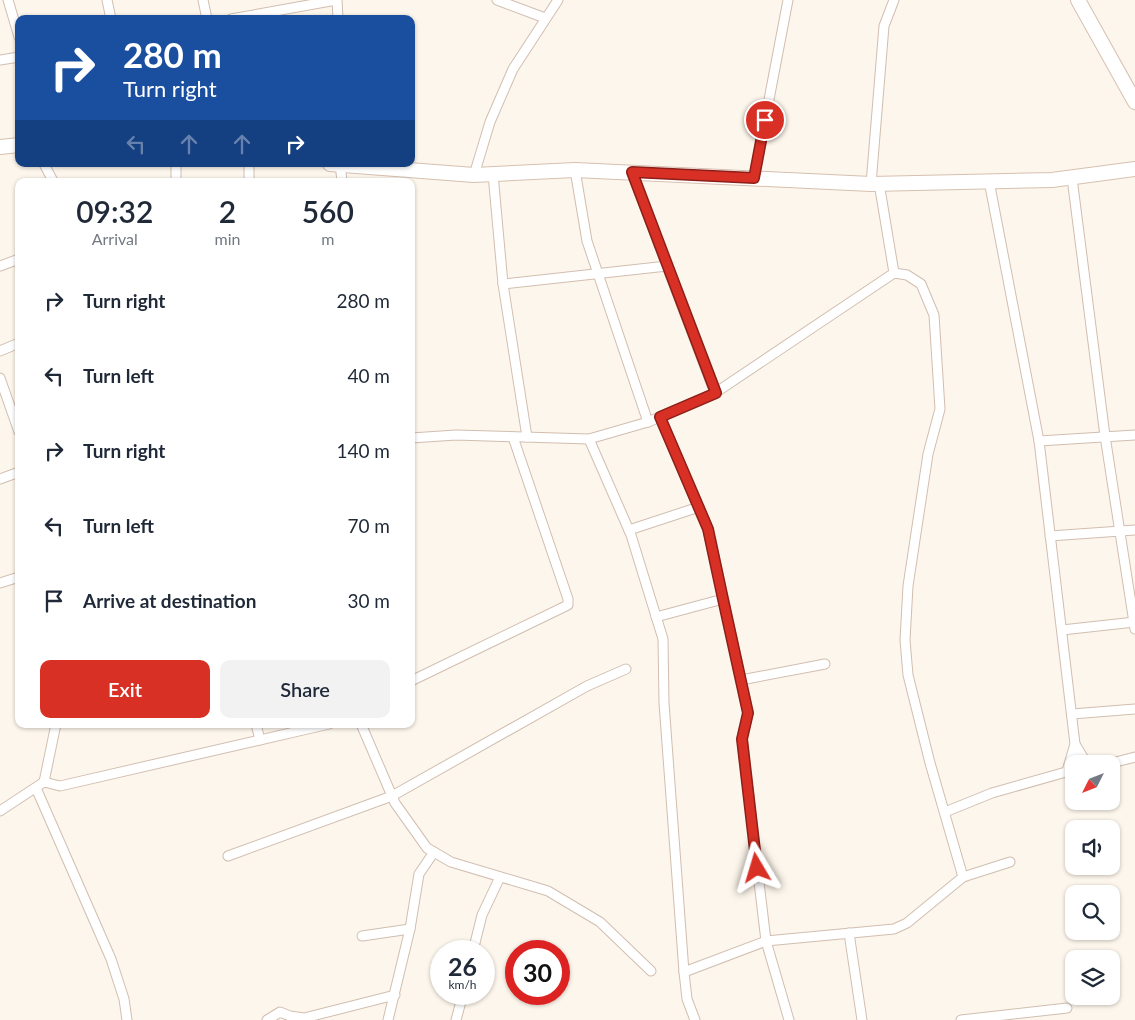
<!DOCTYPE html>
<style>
body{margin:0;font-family:Lato,sans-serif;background:#f2f2f3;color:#1f2937;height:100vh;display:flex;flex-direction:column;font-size:19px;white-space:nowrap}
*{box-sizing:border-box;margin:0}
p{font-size:16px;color:#747a83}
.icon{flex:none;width:28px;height:28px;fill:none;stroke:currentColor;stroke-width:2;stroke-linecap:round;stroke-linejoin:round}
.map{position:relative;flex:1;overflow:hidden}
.drawer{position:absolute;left:15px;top:178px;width:400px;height:550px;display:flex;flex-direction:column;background:#fff;border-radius:10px;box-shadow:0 1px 4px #0004}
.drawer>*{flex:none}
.guide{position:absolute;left:15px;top:15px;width:400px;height:152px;border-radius:10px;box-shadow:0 1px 4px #0004;background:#1a4fa0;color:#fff;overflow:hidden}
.needle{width:32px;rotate:228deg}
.controls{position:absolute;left:1065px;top:755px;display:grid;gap:10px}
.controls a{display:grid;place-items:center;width:55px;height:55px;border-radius:10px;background:#fff;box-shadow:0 1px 4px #0004;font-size:25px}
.speed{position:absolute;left:430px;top:940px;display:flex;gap:10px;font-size:25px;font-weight:700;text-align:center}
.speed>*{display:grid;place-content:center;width:65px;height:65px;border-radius:50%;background:#fff;box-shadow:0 1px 4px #0004;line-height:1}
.speed small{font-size:12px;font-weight:400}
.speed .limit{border:8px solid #d22;background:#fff;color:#111}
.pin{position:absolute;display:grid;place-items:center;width:42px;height:42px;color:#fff;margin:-21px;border:2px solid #fff;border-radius:50%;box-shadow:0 1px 5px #0007}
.me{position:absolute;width:55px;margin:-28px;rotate:353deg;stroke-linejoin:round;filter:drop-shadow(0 0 4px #0008)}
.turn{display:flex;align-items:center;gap:18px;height:105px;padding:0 25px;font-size:22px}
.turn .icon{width:65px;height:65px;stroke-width:2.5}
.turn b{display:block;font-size:35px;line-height:42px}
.lanes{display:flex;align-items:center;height:48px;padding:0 25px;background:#0003;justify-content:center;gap:25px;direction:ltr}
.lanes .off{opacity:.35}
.eta{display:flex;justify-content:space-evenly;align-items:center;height:85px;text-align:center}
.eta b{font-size:30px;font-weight:600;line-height:35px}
.button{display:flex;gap:10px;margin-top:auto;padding:10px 25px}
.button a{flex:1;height:58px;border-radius:10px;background:#d93025;color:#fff;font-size:20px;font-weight:600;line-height:58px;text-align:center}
.button a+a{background:#f2f2f3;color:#1f2937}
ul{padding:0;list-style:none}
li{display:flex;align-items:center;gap:15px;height:75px;padding:0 25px}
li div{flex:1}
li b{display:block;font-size:19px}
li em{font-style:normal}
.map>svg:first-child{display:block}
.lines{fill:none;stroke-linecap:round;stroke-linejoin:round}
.street-casing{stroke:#d1beb0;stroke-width:11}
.secondary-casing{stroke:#d6c0b0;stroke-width:16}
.street{stroke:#fff;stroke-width:9}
.secondary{stroke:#fff;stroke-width:14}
.route-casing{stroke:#8d1f18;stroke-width:12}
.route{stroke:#d93025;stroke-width:9}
</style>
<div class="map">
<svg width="1135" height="1020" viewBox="0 0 1135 1020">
<rect width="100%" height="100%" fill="#fdf6ec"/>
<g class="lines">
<g class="street-casing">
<g id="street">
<polyline points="8,0 19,37"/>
<polyline points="107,0 111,19"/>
<polyline points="203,0 207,19"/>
<polyline points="337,0 338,19"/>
<polyline points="497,0 545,18"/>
<polyline points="231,19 336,0"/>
<polyline points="0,60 19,57"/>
<polyline points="44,164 53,181"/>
<polyline points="249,164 249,181"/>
<polyline points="340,164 342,181"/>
<polyline points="575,170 587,241 648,422"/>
<polyline points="493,174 503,284 527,437"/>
<polyline points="474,175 490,122 513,69 558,0"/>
<polyline points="754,178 788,0"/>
<polyline points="1072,178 1105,436 1135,629"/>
<polyline points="176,181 176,164"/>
<polyline points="989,181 1039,441 1075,744 1067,771"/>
<polyline points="879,183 894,273"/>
<polyline points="871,184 884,26 894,0"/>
<polyline points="0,266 19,259"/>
<polyline points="667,266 715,393"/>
<polyline points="503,284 667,266 632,172"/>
<polyline points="0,351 19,343"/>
<polyline points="0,378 19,432"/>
<polyline points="660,417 708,529 748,713 742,739 766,941 789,1020"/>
<polyline points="411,438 456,435 589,439 648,422 715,393 894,273 907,275 921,284 934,315 940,409 928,454 908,586 905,640 908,675 930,763 963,877"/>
<polyline points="589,439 631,535 663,639 664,703 684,972 687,999 695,1020"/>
<polyline points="1039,441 1135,435"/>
<polyline points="0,479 19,472"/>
<polyline points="629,530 699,507"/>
<polyline points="1050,536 1135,530"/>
<polyline points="0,583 19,577"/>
<polyline points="656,617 723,599"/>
<polyline points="1062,630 1135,622"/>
<polyline points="741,680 825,664"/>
<polyline points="411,681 568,605 568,599 513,437"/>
<polyline points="1072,714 1135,709"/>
<polyline points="256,724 260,740"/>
<polyline points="361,724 395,803 427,848 451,862 548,891 600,922 651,971"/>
<polyline points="1075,744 1087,764"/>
<polyline points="1108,764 1135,757"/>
<polyline points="44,782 56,724"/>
<polyline points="36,788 111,959 124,999 127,1020"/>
<polyline points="0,811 44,782 60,786 329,724"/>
<polyline points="945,812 992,793 1073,770"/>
<polyline points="228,856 392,796 587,686 626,669"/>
<polyline points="849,933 862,1020"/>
<polyline points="362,936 410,929"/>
<polyline points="473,951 482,915 500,877"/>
<polyline points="684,972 766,941 894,929 907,923 963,877 1010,862"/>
<polyline points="267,1020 280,1012 290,1016 304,1018 395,995"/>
<polyline points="388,1020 410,929 419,874 434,852"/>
<polyline points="456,1020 463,994"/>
<polyline points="961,1020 1067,1008"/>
</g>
</g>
<g class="secondary-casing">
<g id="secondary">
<polyline points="1078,0 1135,102"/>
<polyline points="0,147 19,145"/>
<polyline points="330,164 474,175 575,170 871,184 1052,180 1135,169"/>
</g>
</g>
<use href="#street" class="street"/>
<use href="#secondary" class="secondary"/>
</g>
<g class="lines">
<g class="route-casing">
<polyline id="route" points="757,868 742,739 748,713 723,599 708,529 660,417 716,393 632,172 754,178 765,120"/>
</g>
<use href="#route" class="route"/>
</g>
</svg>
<div class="controls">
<a><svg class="needle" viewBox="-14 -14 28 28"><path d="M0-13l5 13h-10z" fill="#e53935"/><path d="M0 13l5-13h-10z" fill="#747a83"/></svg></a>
<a><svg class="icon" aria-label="sound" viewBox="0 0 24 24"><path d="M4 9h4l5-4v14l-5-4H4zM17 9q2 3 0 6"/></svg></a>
<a><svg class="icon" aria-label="search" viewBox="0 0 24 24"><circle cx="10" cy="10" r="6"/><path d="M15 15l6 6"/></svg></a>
<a><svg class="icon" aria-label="layers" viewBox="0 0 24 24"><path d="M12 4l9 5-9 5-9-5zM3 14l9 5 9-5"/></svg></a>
</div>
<div class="speed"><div>26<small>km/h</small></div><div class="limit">30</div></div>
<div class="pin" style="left:765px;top:120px;background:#d93025"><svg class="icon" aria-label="arrive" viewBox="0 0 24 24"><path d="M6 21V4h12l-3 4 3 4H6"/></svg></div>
<svg class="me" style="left:757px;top:868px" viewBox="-20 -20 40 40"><path d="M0-17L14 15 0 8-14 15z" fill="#d93025" stroke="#fff" stroke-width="4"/></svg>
<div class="guide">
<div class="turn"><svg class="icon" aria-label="right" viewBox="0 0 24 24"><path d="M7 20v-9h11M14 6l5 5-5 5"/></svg><div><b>280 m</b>Turn right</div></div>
<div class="lanes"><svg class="icon off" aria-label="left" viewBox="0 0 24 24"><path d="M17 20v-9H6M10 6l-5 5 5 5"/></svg><svg class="icon off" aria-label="ahead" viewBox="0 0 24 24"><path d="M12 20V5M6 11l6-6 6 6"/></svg><svg class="icon off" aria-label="ahead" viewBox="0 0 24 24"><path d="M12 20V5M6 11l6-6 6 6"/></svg><svg class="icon" aria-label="right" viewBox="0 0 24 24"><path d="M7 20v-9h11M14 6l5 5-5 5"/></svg></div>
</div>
<section class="drawer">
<div class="eta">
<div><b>09:32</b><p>Arrival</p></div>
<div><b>2</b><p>min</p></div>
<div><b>560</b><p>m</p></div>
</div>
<ul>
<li><svg class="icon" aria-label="right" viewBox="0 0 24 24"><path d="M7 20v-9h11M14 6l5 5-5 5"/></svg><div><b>Turn right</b></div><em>280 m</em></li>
<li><svg class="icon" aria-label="left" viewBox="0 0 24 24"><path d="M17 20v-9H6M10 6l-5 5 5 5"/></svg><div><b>Turn left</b></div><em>40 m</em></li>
<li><svg class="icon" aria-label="right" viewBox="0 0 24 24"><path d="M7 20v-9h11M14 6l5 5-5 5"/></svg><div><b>Turn right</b></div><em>140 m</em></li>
<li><svg class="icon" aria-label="left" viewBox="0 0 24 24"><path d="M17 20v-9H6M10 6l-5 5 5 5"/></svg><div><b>Turn left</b></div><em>70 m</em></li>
<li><svg class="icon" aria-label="arrive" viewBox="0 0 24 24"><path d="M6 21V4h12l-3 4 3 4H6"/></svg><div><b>Arrive at destination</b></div><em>30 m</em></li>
</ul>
<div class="button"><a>Exit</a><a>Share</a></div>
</section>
</div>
